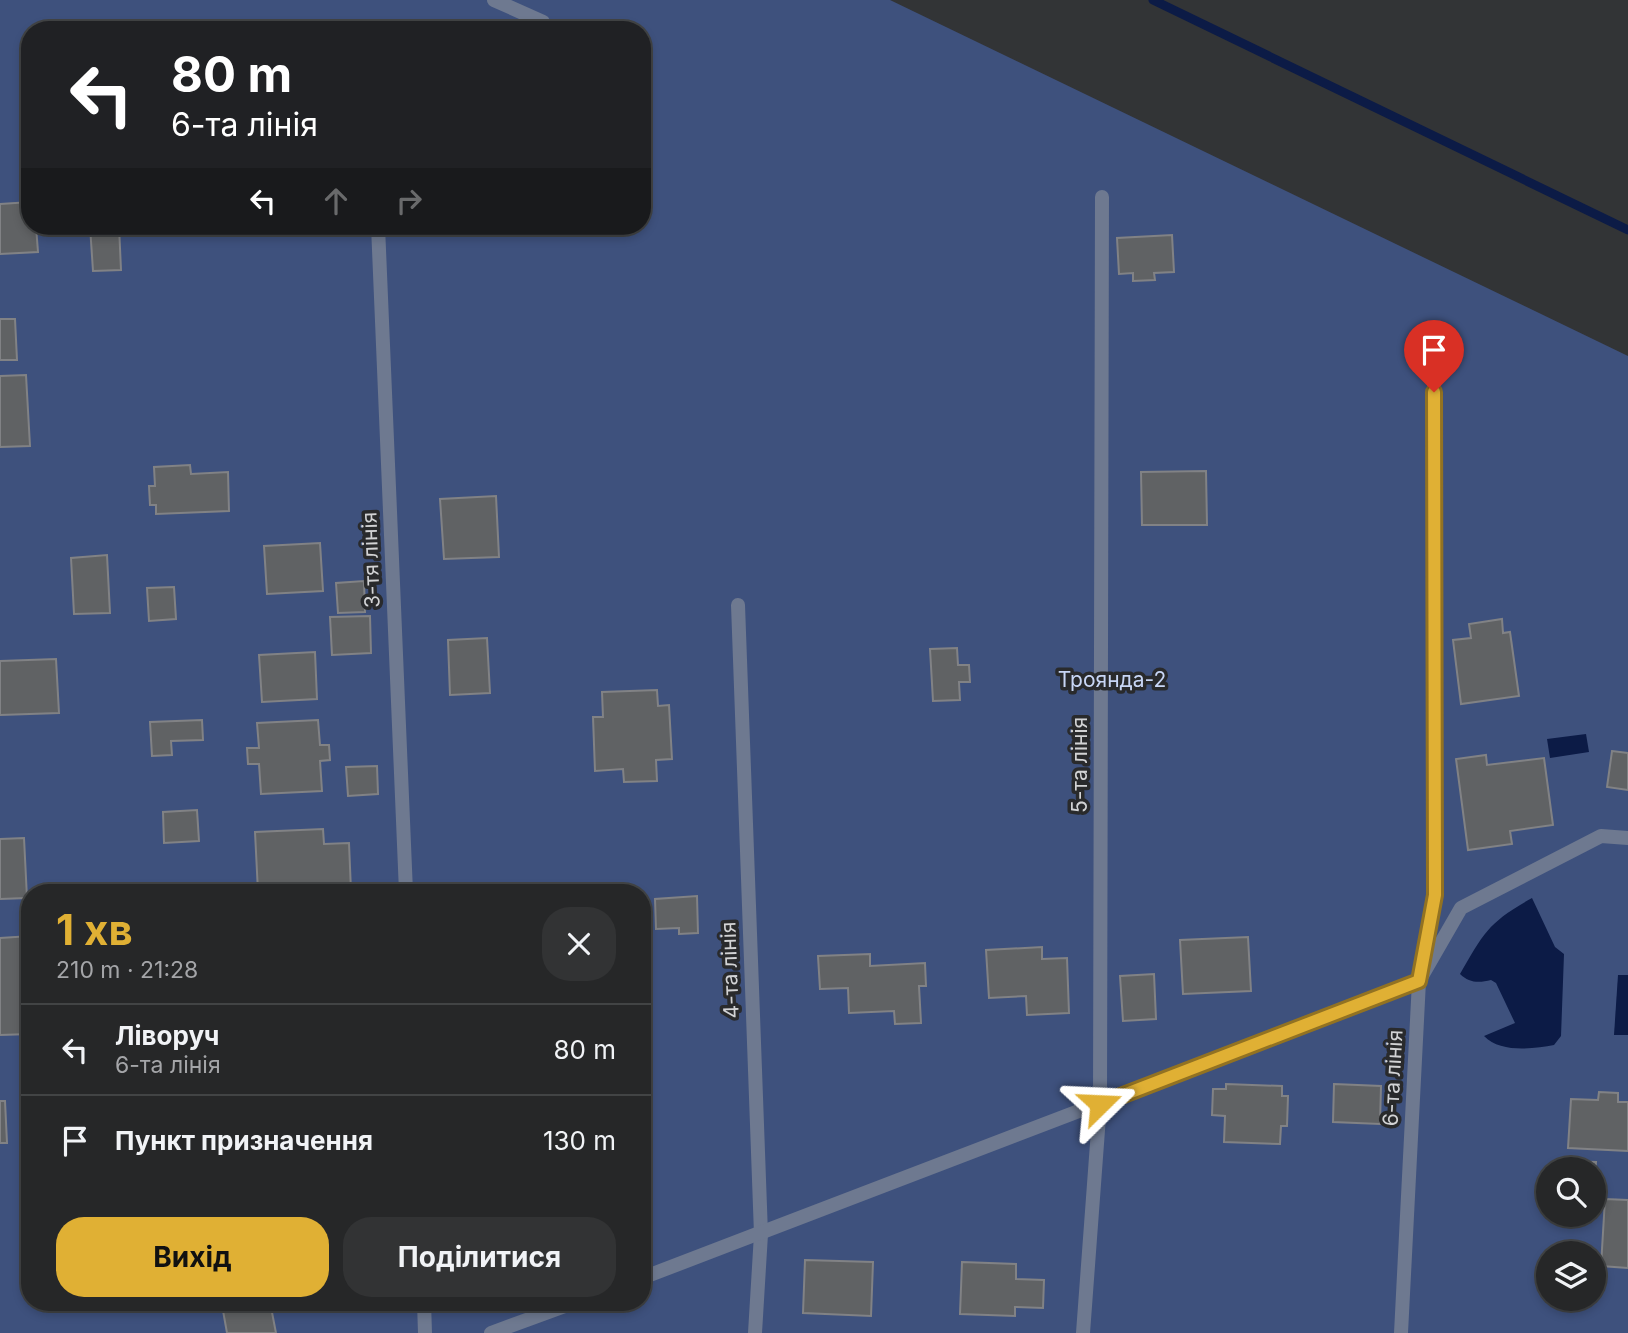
<!DOCTYPE html>
<html lang="uk">
<meta charset="utf-8">
<style>
body{margin:0;font-family:Inter,sans-serif;background:#323334;color:#f1f3f6;height:100vh;display:flex;flex-direction:column;font-size:26px;white-space:nowrap}
*{box-sizing:border-box;margin:0}
p{font-size:23px;color:#a4a5a8}
.icon{flex:none;width:38px;height:38px;fill:none;stroke:currentColor;stroke-width:2;stroke-linecap:round;stroke-linejoin:round}
.map{position:relative;flex:1;overflow:hidden}
.sheet{position:absolute;left:21px;top:884px;width:630px;height:427px;display:flex;flex-direction:column;background:#262728;border-radius:28px;box-shadow:0 4px 10px #0003,0 0 0 2px #424445}
.sheet>*{flex:none}
.guide{position:absolute;left:21px;top:21px;width:630px;height:214px;border-radius:28px;box-shadow:0 4px 10px #0003,0 0 0 2px #424445;background:#202124;color:#fff;overflow:hidden}
.controls{position:absolute;left:1536px;top:1157px;display:grid;gap:14px}
.controls a{display:grid;place-items:center;width:70px;height:70px;border-radius:50%;background:#262728;box-shadow:0 4px 10px #0003,0 0 0 2px #424445;font-size:35px}
.pin{position:absolute;display:grid;place-items:center;width:60px;height:60px;color:#fff;margin:-72px -30px;border-radius:50% 50% 50% 0;rotate:-45deg;box-shadow:0 0 7px #0007}
.pin .icon{rotate:45deg}
.me{position:absolute;width:77px;margin:-38px;rotate:69deg;stroke-linejoin:round;filter:drop-shadow(0 0 5px #0008)}
.turn{display:flex;align-items:center;gap:24px;height:147px;padding:0 35px;font-size:32px}
.turn .icon{width:91px;height:91px;stroke-width:2.5}
.turn b{display:block;font-size:49px;line-height:60px}
.lanes{display:flex;align-items:center;height:66px;padding:0 35px;background:#0003;justify-content:center;gap:35px;direction:ltr}
.lanes .off{opacity:.35}
.round{display:grid;place-items:center;flex:none;width:74px;height:74px;border-radius:28px;background:#323334}
.headline{display:flex;align-items:center;justify-content:space-between;height:119px;padding:0 35px}
h1{font-size:42px;font-weight:700;line-height:52px;color:#e0b034}
.action{display:flex;gap:14px;margin-top:auto;padding:14px 35px}
.action a{flex:1;height:80px;border-radius:28px;background:#e0b034;color:#111;font-size:28px;font-weight:700;line-height:80px;text-align:center}
.action a+a{background:#323334;color:#f1f3f6}
ul{padding:0;list-style:none}
li{display:flex;align-items:center;gap:21px;height:91px;padding:0 35px;border-top:2px solid #424445}
li div{flex:1}
li b{display:block;font-size:26px}
li em{font-style:normal}
.map>svg:first-child{display:block}
.green{fill:#3e517d;fill-rule:evenodd}
.water{fill:#0c1b46}
.lines{fill:none;stroke-linecap:round;stroke-linejoin:round}
.stream{stroke:#0c1b46;stroke-width:9}
.building{fill:#606264;stroke:#818285;stroke-width:2}
.street{stroke:#6e7990;stroke-width:14}
.route-casing{stroke:#927222;stroke-width:18}
.route{stroke:#e0b034;stroke-width:12}
.labels{text-anchor:middle;stroke-width:7;stroke-linejoin:round;paint-order:stroke}
.street-label{font-size:21px;fill:#d2d3d5;stroke:#292a2c}
.park-label{font-size:21px;fill:#c8d6f5;stroke:#292a2c}
</style>
<div class="map">
<svg width="1628" height="1333" viewBox="0 0 1628 1333">
<rect width="100%" height="100%" fill="#323436"/>
<path class="green" d="M0,0H890L1628,356V1333H0ZM30,30H642V226H30ZM30,892H642V1302H30ZM1549,1169H1594V1214H1549ZM1549,1253H1594V1298H1549Z"/>
<g class="water">
<polygon points="1586,734 1589,752 1550,758 1547,739"/>
<path d="M1532,898L1555,947L1564,954L1561,1036L1554,1045C1533,1049 1500,1053 1484,1036L1515,1023L1496,983L1491,980C1479,983 1469,983 1460,974C1484,932 1489,922 1532,898Z"/>
<polygon points="1618,975 1628,975 1628,1035 1614,1035"/>
</g>
<g class="lines">
<polyline class="stream" points="1153,0 1628,230"/>
</g>
<g class="building">
<polygon points="30,202 30,226 36,226 38,252 0,254 0,204"/>
<polygon points="90,226 119,226 121,270 93,271"/>
<polygon points="1172,235 1174,272 1154,273 1155,280 1133,281 1133,273 1119,274 1117,238"/>
<polygon points="0,319 15,319 17,360 0,360"/>
<polygon points="26,375 30,446 0,447 0,376"/>
<polygon points="190,465 191,474 228,472 229,511 156,514 156,505 150,505 149,486 155,486 154,467"/>
<polygon points="1206,471 1207,525 1142,525 1141,472"/>
<polygon points="496,496 499,557 444,559 440,499"/>
<polygon points="320,543 323,591 267,594 264,546"/>
<polygon points="107,555 110,613 74,614 71,558"/>
<polygon points="364,581 365,612 338,613 336,583"/>
<polygon points="174,587 176,619 149,621 147,588"/>
<polygon points="370,616 371,653 332,655 330,617"/>
<polygon points="1502,619 1503,633 1510,632 1519,696 1461,704 1453,640 1471,638 1469,624"/>
<polygon points="487,638 490,693 450,695 448,640"/>
<polygon points="957,648 958,665 969,665 970,682 959,682 960,700 933,701 930,649"/>
<polygon points="315,652 317,699 262,702 259,655"/>
<polygon points="56,659 59,713 0,715 0,661"/>
<polygon points="657,690 658,706 669,705 672,759 656,760 657,781 624,782 623,769 595,771 593,717 603,717 602,692"/>
<polygon points="202,720 203,740 171,741 172,755 152,756 150,722"/>
<polygon points="318,720 320,745 329,745 330,760 320,761 322,791 261,794 259,764 248,764 247,748 259,748 257,723"/>
<polygon points="1612,751 1628,753 1628,790 1607,787"/>
<polygon points="1486,755 1487,765 1544,758 1553,825 1510,831 1512,844 1468,850 1456,759"/>
<polygon points="377,766 378,794 348,796 346,767"/>
<polygon points="197,810 199,841 164,843 163,812"/>
<polygon points="323,829 324,844 349,843 351,891 258,892 255,832"/>
<polygon points="24,838 27,898 0,899 0,839"/>
<polygon points="697,896 698,933 679,934 679,928 656,929 655,899"/>
<polygon points="30,936 30,1034 0,1035 0,938"/>
<polygon points="1248,937 1251,991 1183,994 1180,940"/>
<polygon points="1042,947 1042,959 1067,958 1069,1013 1027,1015 1026,996 989,998 986,950"/>
<polygon points="870,954 870,966 925,963 926,986 919,986 921,1023 895,1024 894,1011 849,1013 848,988 820,989 818,956"/>
<polygon points="1154,974 1156,1019 1123,1021 1120,976"/>
<polygon points="1226,1084 1282,1086 1282,1096 1288,1096 1287,1126 1281,1126 1280,1144 1224,1142 1225,1116 1212,1115 1213,1089 1226,1089"/>
<polygon points="1334,1084 1381,1086 1380,1124 1333,1122"/>
<polygon points="1599,1092 1618,1093 1618,1102 1628,1102 1628,1151 1568,1148 1571,1099 1598,1100"/>
<polygon points="0,1101 5,1101 7,1143 0,1143"/>
<polygon points="1562,1161 1596,1162 1594,1189 1594,1169 1562,1169"/>
<polygon points="1605,1199 1628,1200 1628,1268 1601,1266"/>
<polygon points="805,1260 873,1262 871,1316 803,1313"/>
<polygon points="962,1262 1016,1264 1016,1279 1044,1280 1043,1308 1015,1307 1015,1316 960,1314"/>
<polygon points="237,1302 270,1302 276,1333 227,1333 222,1305"/>
</g>
<g class="lines">
<g class="street">
<polyline points="494,0 543,22"/>
<polyline points="378,226 406,892"/>
<polyline points="738,605 761,1234 755,1333"/>
<polyline points="642,1278 1419,981 1461,908 1601,836 1628,838"/>
<polyline points="424,1302 425,1333"/>
<polyline points="491,1333 576,1302"/>
<polyline points="1083,1333 1100,1103 1102,197"/>
<polyline points="1401,1333 1419,981 1435,895 1434,364"/>
</g>
</g>
<g class="lines">
<g class="route-casing">
<polyline id="route" points="1100,1104 1419,981 1435,895 1434,392"/>
</g>
<use href="#route" class="route"/>
</g>
<g class="labels">
<g class="street-label">
<text transform="translate(371 560) rotate(-92)" y="7">3-тя лінія</text>
<text transform="translate(1080 765) rotate(-90)" y="7">5-та лінія</text>
<text transform="translate(730 970) rotate(-92)" y="7">4-та лінія</text>
<text transform="translate(1393 1078) rotate(-87)" y="7">6-та лінія</text>
</g>
<g class="park-label">
<text x="1112" y="687">Троянда-2</text>
</g>
</g>
</svg>
<div class="controls">
<a><svg class="icon" aria-label="search" viewBox="0 0 24 24"><circle cx="10" cy="10" r="6"/><path d="M15 15l6 6"/></svg></a>
<a><svg class="icon" aria-label="layers" viewBox="0 0 24 24"><path d="M12 4l9 5-9 5-9-5zM3 14l9 5 9-5"/></svg></a>
</div>
<div class="pin" style="left:1434px;top:392px;background:#d93025"><svg class="icon" aria-label="arrive" viewBox="0 0 24 24"><path d="M6 21V4h12l-3 4 3 4H6"/></svg></div>
<svg class="me" style="left:1100px;top:1104px" viewBox="-20 -20 40 40"><path d="M0-17L14 15 0 8-14 15z" fill="#e0b034" stroke="#fff" stroke-width="4"/></svg>
<div class="guide">
<div class="turn"><svg class="icon" aria-label="left" viewBox="0 0 24 24"><path d="M17 20v-9H6M10 6l-5 5 5 5"/></svg><div><b>80 m</b>6-та лінія</div></div>
<div class="lanes"><svg class="icon" aria-label="left" viewBox="0 0 24 24"><path d="M17 20v-9H6M10 6l-5 5 5 5"/></svg><svg class="icon off" aria-label="ahead" viewBox="0 0 24 24"><path d="M12 20V5M6 11l6-6 6 6"/></svg><svg class="icon off" aria-label="right" viewBox="0 0 24 24"><path d="M7 20v-9h11M14 6l5 5-5 5"/></svg></div>
</div>
<section class="sheet">
<div class="headline"><div><h1>1 хв</h1><p>210 m · 21:28</p></div><a class="round"><svg class="icon" aria-label="close" viewBox="0 0 24 24"><path d="M6 6l12 12M18 6L6 18"/></svg></a></div>
<ul>
<li><svg class="icon" aria-label="left" viewBox="0 0 24 24"><path d="M17 20v-9H6M10 6l-5 5 5 5"/></svg><div><b>Ліворуч</b><p>6-та лінія</p></div><em>80 m</em></li>
<li><svg class="icon" aria-label="arrive" viewBox="0 0 24 24"><path d="M6 21V4h12l-3 4 3 4H6"/></svg><div><b>Пункт призначення</b></div><em>130 m</em></li>
</ul>
<div class="action"><a>Вихід</a><a>Поділитися</a></div>
</section>
</div>
